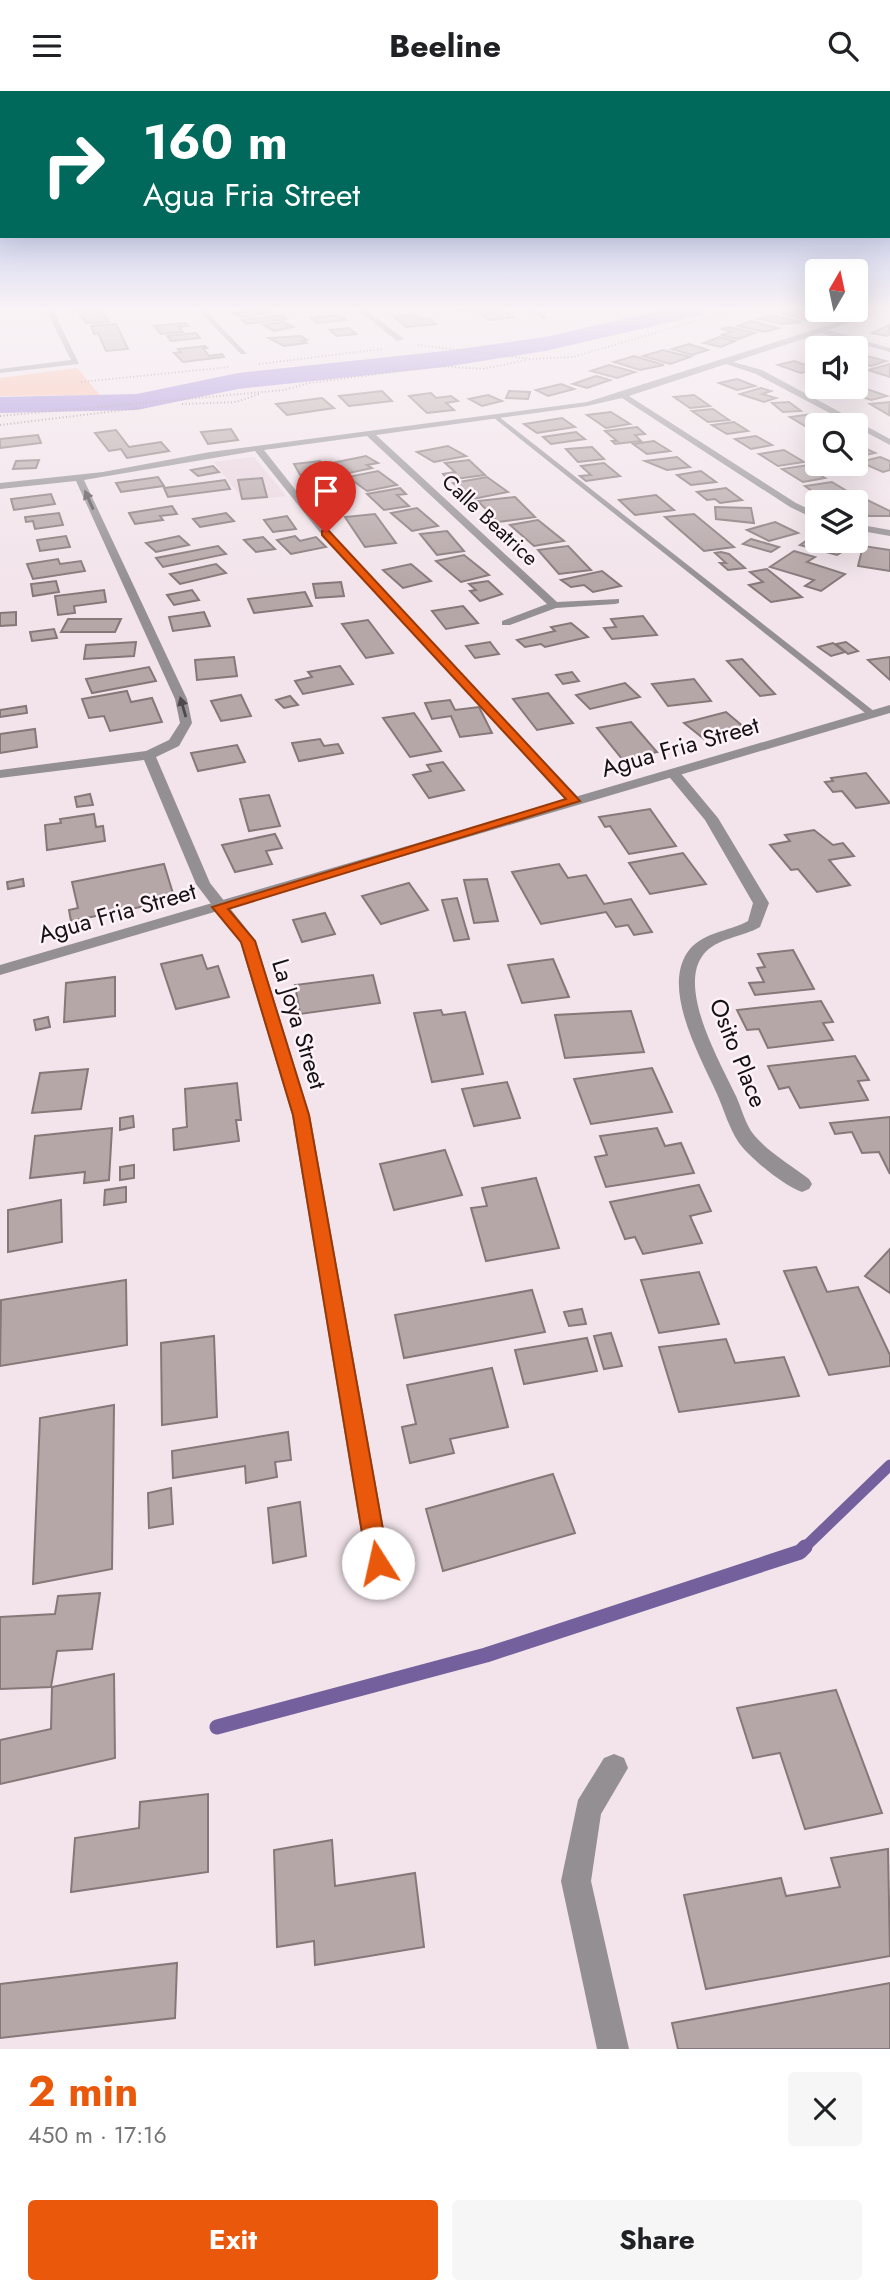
<!DOCTYPE html>
<meta charset="utf-8">
<style>
body{margin:0;font-family:Jost,sans-serif;background:#f6f6f6;color:#202124;height:100vh;display:flex;flex-direction:column;font-size:26px;white-space:nowrap}
*{box-sizing:border-box;margin:0}
p{font-size:23px;color:#757577}
.icon{flex:none;width:38px;height:38px;fill:none;stroke:currentColor;stroke-width:2;stroke-linecap:round;stroke-linejoin:round}
.map{position:relative;height:1958px;overflow:hidden}
.drawer{display:flex;flex-direction:column;background:#fff;flex:1}
.drawer>*{flex:none}
.guide{position:absolute;left:0px;top:0px;width:891px;height:147px;box-shadow:0 7px 28px #0002;background:#00695c;color:#fff;overflow:hidden}
.needle{width:46px;rotate:9deg}
.tools{position:absolute;left:805px;top:168px;display:grid;gap:14px}
.tools a{display:grid;place-items:center;width:63px;height:63px;border-radius:7px;background:#fff;box-shadow:0 7px 28px #0002;font-size:35px}
.pin{position:absolute;display:grid;place-items:center;width:60px;height:60px;color:#fff;margin:-72px -30px;border-radius:50% 50% 50% 0;rotate:-45deg;box-shadow:0 0 7px #0007}
.pin .icon{rotate:45deg}
.me{position:absolute;width:77px;margin:-38px;rotate:350deg;stroke-linejoin:round;filter:drop-shadow(0 0 5px #0008)}
.turn{display:flex;align-items:center;gap:24px;height:147px;padding:0 28px;font-size:32px}
.turn .icon{width:91px;height:91px;stroke-width:2.5}
.turn b{display:block;font-size:49px;line-height:60px}
.round{display:grid;place-items:center;flex:none;width:74px;height:74px;border-radius:7px;background:#f6f6f6}
.summary{display:flex;align-items:center;justify-content:space-between;height:119px;padding:0 28px}
h1{font-size:42px;font-weight:700;line-height:52px;color:#ea580c}
.cta{display:flex;gap:14px;margin-top:auto;padding:14px 28px}
.cta a{flex:1;height:80px;border-radius:7px;background:#ea580c;color:#fff;font-size:28px;font-weight:700;line-height:80px;text-align:center}
.cta a+a{background:#f6f6f6;color:#202124}
header{display:flex;justify-content:space-between;align-items:center;height:91px;padding:0 28px;background:#fff;font-size:32px;font-weight:700}
.map>svg:first-child{display:block}
.built{fill:#ead5df}
.green{fill:#fcb8a0}
.lines{fill:none;stroke-linecap:round;stroke-linejoin:round}
.stream-far1{stroke:#73609d;stroke-width:11}
.stream{stroke:#73609d;stroke-width:15}
.river{fill:#9b83d8;fill-rule:evenodd}
.building{fill:#b5a6a7;stroke:#867879;stroke-width:2}
.path{stroke:#867c80;stroke-width:2;stroke-dasharray:1 2.5;stroke-linecap:butt}
.service{fill:#938f93;fill-rule:evenodd}
.minor{fill:#938f93;fill-rule:evenodd}
.tertiary{fill:#938f93;fill-rule:evenodd}
.oneway{fill:#4e494c}
.route{fill:#ea580c;stroke:#983908;stroke-width:2}
.labels{text-anchor:middle;stroke-width:5;stroke-linejoin:round;paint-order:stroke}
.far-street-label{font-size:21px;fill:#151012;stroke:#fdf2f7}
.street-label{font-size:24px;fill:#151012;stroke:#fdf2f7}
</style>
<header><svg class="icon" aria-label="menu" viewBox="0 0 24 24"><path d="M4 6h16M4 12h16M4 18h16"/></svg>Beeline<svg class="icon" aria-label="search" viewBox="0 0 24 24"><circle cx="10" cy="10" r="6"/><path d="M15 15l6 6"/></svg></header>
<div class="map">
<svg width="890" height="1958" viewBox="0 0 890 1958">
<rect width="100%" height="100%" fill="#f2e4ea"/>
<polygon class="built" points="254,366 286,405 244,410 214,371"/>
<polygon class="green" points="77,277 100,304 0,305 0,287"/>
<g class="lines">
<polyline class="stream-far1" points="803,1458 890,1374"/>
<polyline class="stream" points="217,1636 486,1564 800,1461 805,1456"/>
<polygon class="river" points="662,219 705,219 702,224 545,260 445,276 238,298 137,319 0,322 0,306 137,303 238,282 445,260 545,246"/>
</g>
<g class="building">
<polygon points="77,219 100,219 109,231 86,232"/>
<polygon points="270,219 273,221 242,226 232,222"/>
<polygon points="456,219 503,219 513,226 489,229 476,220"/>
<polygon points="798,219 808,219 824,223 806,229 785,223"/>
<polygon points="413,223 419,228 429,227 436,233 406,236 393,225"/>
<polygon points="283,224 287,228 246,233 242,229"/>
<polygon points="339,224 346,229 317,232 311,227"/>
<polygon points="772,224 802,231 781,233 760,228"/>
<polygon points="751,230 778,237 765,241 738,235"/>
<polygon points="283,231 294,236 274,240 263,234"/>
<polygon points="185,232 188,235 179,236 183,241 161,243 154,235"/>
<polygon points="116,233 128,258 106,260 98,242 94,243 91,235"/>
<polygon points="889,234 890,243 887,245 872,242"/>
<polygon points="729,236 755,242 738,248 721,244 732,241 722,238"/>
<polygon points="349,237 356,243 337,245 330,239"/>
<polygon points="196,242 200,247 171,250 167,245"/>
<polygon points="301,245 307,249 302,250 306,252 284,255 269,247"/>
<polygon points="719,246 735,250 721,256 704,252"/>
<polygon points="689,253 708,259 692,264 672,258"/>
<polygon points="205,255 207,257 203,257 209,265 222,263 224,266 183,271 174,262 181,261 178,258"/>
<polygon points="663,259 690,266 670,273 643,265"/>
<polygon points="859,263 886,270 871,275 856,271 856,264"/>
<polygon points="634,265 664,274 640,279 614,271"/>
<polygon points="794,270 817,278 801,282 778,274"/>
<polygon points="890,273 890,286 868,279"/>
<polygon points="609,274 635,281 617,287 591,280"/>
<polygon points="596,285 610,289 587,297 573,293"/>
<polygon points="737,288 755,295 737,299 719,292"/>
<polygon points="561,293 574,298 548,305 536,299"/>
<polygon points="861,296 887,305 871,309 845,300"/>
<polygon points="761,297 771,300 762,303 776,307 764,311 740,303"/>
<polygon points="382,300 392,310 349,315 339,305"/>
<polygon points="509,300 530,301 528,308 506,307"/>
<polygon points="431,302 436,307 451,305 458,310 446,312 454,319 427,322 409,305"/>
<polygon points="488,304 502,310 482,315 469,308"/>
<polygon points="694,304 710,315 690,317 674,306"/>
<polygon points="322,307 334,317 287,324 276,313"/>
<polygon points="789,311 801,320 783,321 772,312"/>
<polygon points="890,311 889,324 870,313"/>
<polygon points="713,318 729,329 708,331 692,320"/>
<polygon points="611,321 630,333 606,337 587,324"/>
<polygon points="812,323 827,333 805,335 790,326"/>
<polygon points="562,327 575,336 537,342 524,333"/>
<polygon points="734,331 748,340 727,343 712,334"/>
<polygon points="637,336 645,343 635,344 641,350 615,353 612,350 617,350 605,340"/>
<polygon points="231,338 238,349 208,353 201,341"/>
<polygon points="116,339 129,356 161,351 169,360 127,367 121,358 109,360 95,342"/>
<polygon points="576,341 585,348 551,353 543,346"/>
<polygon points="38,344 41,352 0,357 0,348"/>
<polygon points="756,345 772,354 751,358 735,348"/>
<polygon points="654,350 670,360 647,363 633,353"/>
<polygon points="856,353 875,362 856,366"/>
<polygon points="448,355 466,365 434,371 417,361"/>
<polygon points="592,356 604,368 578,371 566,358"/>
<polygon points="784,359 804,371 778,375 759,363"/>
<polygon points="366,365 378,372 367,374 372,377 349,382 332,372"/>
<polygon points="677,366 690,376 667,379 645,370"/>
<polygon points="880,366 890,370 890,379 883,381 860,371"/>
<polygon points="39,369 36,377 13,378 16,370"/>
<polygon points="469,369 485,384 448,389 443,383 455,381 445,372"/>
<polygon points="320,370 332,389 303,389 294,373"/>
<polygon points="604,372 620,385 586,390 580,385 591,384 581,375"/>
<polygon points="815,373 825,379 815,381 825,387 803,391 782,378"/>
<polygon points="213,375 219,381 198,385 191,379"/>
<polygon points="378,380 397,394 367,400 348,386"/>
<polygon points="701,380 716,391 691,394 677,384"/>
<polygon points="158,386 164,395 121,401 116,392"/>
<polygon points="487,386 508,401 473,408 453,392"/>
<polygon points="262,387 267,406 242,408 238,389"/>
<polygon points="225,389 230,398 168,406 164,397"/>
<polygon points="832,391 850,402 822,407 805,395"/>
<polygon points="400,397 406,403 397,404 409,415 384,419 367,403"/>
<polygon points="726,397 742,409 720,412 715,408 707,409 697,401"/>
<polygon points="51,403 55,413 14,419 11,408"/>
<polygon points="656,404 674,419 635,424 619,409"/>
<polygon points="515,406 535,426 498,431 478,410"/>
<polygon points="863,407 890,420 890,425 869,425 856,418 856,411 843,411"/>
<polygon points="172,415 177,423 160,425 163,429 135,433 129,422"/>
<polygon points="715,416 751,417 754,432 716,428"/>
<polygon points="417,417 438,435 412,440 391,422"/>
<polygon points="59,422 63,434 35,438 33,430 26,431 25,426"/>
<polygon points="226,422 234,430 200,436 193,428"/>
<polygon points="375,423 396,452 365,456 345,426"/>
<polygon points="694,423 734,456 704,460 665,426"/>
<polygon points="287,425 296,438 273,441 264,429"/>
<polygon points="538,429 564,450 534,455 510,434"/>
<polygon points="775,431 798,442 769,450 747,439"/>
<polygon points="447,440 464,460 437,464 420,443"/>
<polygon points="66,445 70,456 40,460 37,449"/>
<polygon points="179,445 189,454 156,461 146,452"/>
<polygon points="295,445 300,450 316,446 326,456 291,463 277,449"/>
<polygon points="813,445 817,450 850,456 837,464 800,454"/>
<polygon points="263,446 275,458 256,461 244,449"/>
<polygon points="751,448 779,456 771,461 743,453"/>
<polygon points="218,455 226,463 163,476 156,467"/>
<polygon points="568,455 591,479 559,483 538,459"/>
<polygon points="863,455 890,459 890,480 858,475"/>
<polygon points="794,460 815,466 807,471 845,483 821,500 805,495 814,489 770,476"/>
<polygon points="721,461 729,463 745,477 728,479 720,472 726,472 715,462"/>
<polygon points="464,464 489,484 461,491 436,470"/>
<polygon points="58,468 60,473 81,470 85,480 33,488 27,473"/>
<polygon points="216,473 226,482 180,493 170,483"/>
<polygon points="411,473 431,490 403,497 383,479"/>
<polygon points="767,478 802,506 771,511 749,494 763,491 750,481"/>
<polygon points="602,480 621,495 593,501 584,494 571,496 561,489"/>
<polygon points="56,490 59,501 33,505 31,493"/>
<polygon points="488,490 502,503 480,510 470,500 476,499 469,493"/>
<polygon points="341,491 344,505 316,507 313,493"/>
<polygon points="104,499 106,511 74,515 75,522 58,524 55,505"/>
<polygon points="192,499 199,509 174,514 167,504"/>
<polygon points="305,501 312,515 254,522 248,508"/>
<polygon points="463,515 478,532 446,538 432,520"/>
<polygon points="16,521 16,534 0,535 0,522"/>
<polygon points="204,521 210,535 173,540 169,526"/>
<polygon points="643,525 657,544 612,548 604,537 616,536 611,528"/>
<polygon points="68,528 121,528 115,541 61,541"/>
<polygon points="368,529 393,562 366,567 342,533"/>
<polygon points="571,532 588,546 545,556 541,553 525,556 517,549 555,540 551,536"/>
<polygon points="54,538 57,547 32,550 30,541"/>
<polygon points="136,551 134,565 84,568 86,554"/>
<polygon points="490,551 499,563 475,567 466,555"/>
<polygon points="846,551 858,560 848,563 836,553"/>
<polygon points="833,552 845,561 831,565 818,556"/>
<polygon points="234,566 237,585 197,589 195,569"/>
<polygon points="890,566 890,589 868,569"/>
<polygon points="742,568 775,603 760,605 727,570"/>
<polygon points="340,575 353,593 303,603 295,590 312,586 308,581"/>
<polygon points="149,576 156,590 92,602 86,588"/>
<polygon points="572,581 579,590 563,593 556,584"/>
<polygon points="694,588 711,610 668,615 652,593"/>
<polygon points="625,592 640,606 590,618 576,604"/>
<polygon points="127,600 131,611 152,607 162,631 110,640 104,625 89,627 82,608"/>
<polygon points="548,602 573,632 537,639 513,608"/>
<polygon points="241,604 251,625 221,630 211,610"/>
<polygon points="290,605 298,614 284,617 276,609"/>
<polygon points="450,609 455,619 479,616 492,642 460,646 451,625 432,628 425,612"/>
<polygon points="26,615 27,622 0,626 0,619"/>
<polygon points="726,621 745,637 704,648 684,632"/>
<polygon points="414,622 441,660 410,666 383,627"/>
<polygon points="631,631 657,661 622,668 597,637"/>
<polygon points="35,638 37,656 0,662 0,643"/>
<polygon points="320,648 324,655 338,653 343,662 299,670 292,652"/>
<polygon points="237,654 245,671 198,680 191,662"/>
<polygon points="443,671 464,699 429,707 413,684 431,680 427,674"/>
<polygon points="866,682 890,712 856,717 842,700 833,701 825,691 833,690 831,687"/>
<polygon points="90,703 93,714 77,716 75,706"/>
<polygon points="269,704 280,735 249,740 240,708"/>
<polygon points="650,718 676,755 629,763 610,735 605,736 599,726"/>
<polygon points="94,723 96,736 103,735 105,750 47,759 45,734 61,732 60,728"/>
<polygon points="814,739 833,754 843,752 854,765 829,769 850,794 817,801 798,778 791,779 770,754 790,750 785,744"/>
<polygon points="275,743 282,757 266,760 272,773 235,781 222,754"/>
<polygon points="683,762 706,793 650,803 629,772"/>
<polygon points="164,773 175,809 71,830 69,819 78,817 72,791"/>
<polygon points="559,773 568,787 586,784 604,813 631,808 652,841 634,844 628,834 616,836 606,821 541,833 512,781"/>
<polygon points="23,788 24,795 8,798 7,791"/>
<polygon points="487,788 498,830 474,832 464,789"/>
<polygon points="409,792 428,819 381,833 362,805"/>
<polygon points="457,807 469,848 454,850 442,809"/>
<polygon points="325,822 335,843 302,851 293,829"/>
<polygon points="793,859 814,898 755,904 749,892 764,891 757,877 765,876 758,863"/>
<polygon points="202,864 207,878 218,875 229,906 176,918 161,873"/>
<polygon points="553,868 569,906 522,912 508,874"/>
<polygon points="373,884 380,912 300,923 295,894"/>
<polygon points="115,886 115,925 64,931 66,892"/>
<polygon points="821,910 833,931 823,932 833,949 768,957 759,938 747,939 737,919"/>
<polygon points="441,919 443,924 465,921 483,983 432,991 414,922"/>
<polygon points="631,920 644,961 565,967 555,924"/>
<polygon points="48,926 50,936 36,939 34,929"/>
<polygon points="855,965 869,989 858,990 868,1009 800,1017 789,996 779,998 768,975"/>
<polygon points="652,977 672,1021 591,1033 574,988"/>
<polygon points="88,978 81,1018 32,1022 40,982"/>
<polygon points="507,991 520,1027 474,1035 462,998"/>
<polygon points="237,992 241,1029 236,1029 239,1050 174,1059 173,1038 187,1036 185,998"/>
<polygon points="133,1025 134,1036 120,1039 120,1027"/>
<polygon points="890,1026 890,1083 879,1061 862,1062 852,1041 835,1043 830,1032"/>
<polygon points="112,1037 109,1089 84,1092 85,1081 30,1087 35,1045"/>
<polygon points="657,1037 665,1055 681,1052 694,1082 606,1096 595,1066 607,1064 600,1045"/>
<polygon points="445,1059 462,1104 394,1119 380,1073"/>
<polygon points="134,1074 134,1087 120,1089 120,1076"/>
<polygon points="536,1087 559,1157 486,1170 471,1117 487,1115 482,1097"/>
<polygon points="699,1094 711,1120 690,1125 702,1152 643,1163 635,1146 625,1148 610,1111"/>
<polygon points="126,1096 126,1111 104,1114 105,1099"/>
<polygon points="61,1109 62,1151 8,1161 8,1119"/>
<polygon points="890,1158 890,1202 865,1185"/>
<polygon points="816,1176 827,1201 858,1196 890,1264 890,1275 829,1284 784,1180"/>
<polygon points="699,1181 719,1233 659,1242 641,1189"/>
<polygon points="126,1189 127,1254 0,1275 1,1209"/>
<polygon points="532,1199 545,1241 404,1267 395,1224"/>
<polygon points="582,1218 586,1233 569,1235 564,1221"/>
<polygon points="611,1242 622,1275 604,1278 594,1245"/>
<polygon points="214,1245 217,1326 162,1334 161,1252"/>
<polygon points="587,1247 597,1280 524,1293 515,1259"/>
<polygon points="726,1248 735,1272 784,1266 799,1305 679,1321 659,1256"/>
<polygon points="492,1277 508,1336 450,1348 454,1362 410,1372 402,1336 416,1333 407,1294"/>
<polygon points="114,1314 112,1478 33,1493 40,1327"/>
<polygon points="288,1341 291,1369 275,1371 277,1386 246,1392 245,1375 173,1387 172,1360"/>
<polygon points="553,1383 575,1442 443,1480 426,1418"/>
<polygon points="171,1397 173,1433 149,1437 148,1402"/>
<polygon points="300,1411 306,1465 273,1472 268,1417"/>
<polygon points="100,1502 92,1558 57,1560 51,1596 0,1598 0,1526 55,1523 58,1505"/>
<polygon points="114,1583 115,1667 0,1693 0,1649 51,1638 52,1596"/>
<polygon points="836,1599 882,1722 805,1738 780,1662 753,1667 737,1617"/>
<polygon points="208,1703 208,1781 71,1801 75,1747 139,1737 140,1711"/>
<polygon points="332,1749 335,1795 415,1782 424,1856 315,1874 314,1850 277,1856 274,1759"/>
<polygon points="888,1758 890,1865 706,1898 684,1804 781,1787 786,1805 840,1796 831,1767"/>
<polygon points="177,1872 175,1927 0,1947 0,1893"/>
<polygon points="890,1892 890,1958 678,1958 672,1932"/>
</g>
<g class="lines">
<g class="path">
<polyline points="418,254 530,268 573,266 733,219"/>
<polyline points="259,273 382,258"/>
<polyline points="81,291 229,276"/>
<polyline points="182,313 236,311 259,303"/>
<polyline points="0,325 284,299 309,292 439,275 483,278 526,269"/>
<polyline points="0,334 149,316"/>
</g>
<polygon class="service" points="494,325 498,325 875,621 875,625 869,625 494,327"/>
<g class="minor">
<polygon points="46,219 53,219 79,273 0,282 0,278 71,269"/>
<polygon points="198,219 205,219 247,263 241,263"/>
<polygon points="358,219 366,219 404,248 397,250"/>
<polygon points="529,219 537,219 548,227 543,228"/>
<polygon points="876,219 887,219 828,239 890,257 890,261 821,242 733,271 762,279 890,348 890,354 756,283 726,273 629,305 796,412 817,422 817,429 790,416 622,307 587,315 376,344 557,511 619,508 619,512 615,513 556,517 510,534 502,534 502,530 547,513 367,345 264,359 328,440 579,707 581,710 574,714 569,713 322,444 255,360 84,389 187,608 192,632 179,655 156,666 210,792 256,850 310,1024 390,1472 387,1481 378,1484 369,1481 366,1472 292,1024 240,851 196,793 144,669 0,687 0,679 146,660 169,649 180,632 175,608 76,390 0,398 0,392 103,381 210,361 587,311"/>
<polygon points="856,433 890,439 890,445 856,439"/>
<path d="M673,678L678,679L718,727L769,812L760,836C743,846 716,847 703,864C677,898 721,973 736,1005C742,1018 745,1033 754,1044C769,1062 791,1074 809,1088L812,1093L809,1098L802,1101C784,1095 750,1067 739,1052C729,1037 724,1019 717,1003C701,967 662,900 687,862C701,841 728,841 748,830L753,812L705,729L666,682Z"/>
<polygon points="614,1663 624,1667 628,1677 601,1723 591,1790 629,1958 597,1958 561,1790 578,1709 604,1667"/>
</g>
<polygon class="tertiary" points="890,614 890,622 0,884 0,874"/>
</g>
<defs><path id="oneway-solid" d="M-6-.8H1V-3.2L6.5 0L1 3.2V.8H-6Z" transform="scale(1.75)"/></defs>
<g class="oneway">
<use href="#oneway-solid" transform="translate(89 409) rotate(-114)"/>
<use href="#oneway-solid" transform="translate(183 616) rotate(-106)"/>
</g>
<linearGradient id="sky" x2="0" y2="1"><stop stop-color="#89a0e2"/><stop offset="0.44" stop-color="#f9f3f6"/><stop offset="1" stop-color="#f9f3f6" stop-opacity="0"/></linearGradient>
<rect width="890" height="493" fill="url(#sky)"/>
<polygon class="route" points="322,440 329,440 580,710 228,818 255,850 309,1024 389,1472 386,1480 378,1483 370,1480 367,1472 293,1024 241,851 212,816 566,708 322,444"/>
<g class="labels">
<g class="far-street-label">
<text transform="translate(490 429) rotate(43)" y="7">Calle Beatrice</text>
</g>
<g class="street-label">
<text transform="translate(680 656) rotate(-16)" y="8">Agua Fria Street</text>
<text transform="translate(117 822) rotate(-16)" y="8">Agua Fria Street</text>
<text transform="translate(299 933) rotate(73)" y="8">La Joya Street</text>
<text transform="translate(738 962) rotate(68)" y="8">Osito Place</text>
</g>
</g>
</svg>
<div class="tools">
<a><svg class="needle" viewBox="-14 -14 28 28"><path d="M0-13l5 13h-10z" fill="#e53935"/><path d="M0 13l5-13h-10z" fill="#757577"/></svg></a>
<a><svg class="icon" aria-label="sound" viewBox="0 0 24 24"><path d="M4 9h4l5-4v14l-5-4H4zM17 9q2 3 0 6"/></svg></a>
<a><svg class="icon" aria-label="search" viewBox="0 0 24 24"><circle cx="10" cy="10" r="6"/><path d="M15 15l6 6"/></svg></a>
<a><svg class="icon" aria-label="layers" viewBox="0 0 24 24"><path d="M12 4l9 5-9 5-9-5zM3 14l9 5 9-5"/></svg></a>
</div>
<div class="pin" style="left:326px;top:442px;background:#d93025"><svg class="icon" aria-label="arrive" viewBox="0 0 24 24"><path d="M6 21V4h12l-3 4 3 4H6"/></svg></div>
<svg class="me" style="left:378px;top:1472px" viewBox="-20 -20 40 40"><circle r="19" fill="#fff"/><path d="M0-13L10 11 0 6-10 11z" fill="#ea580c"/></svg>
<div class="guide">
<div class="turn"><svg class="icon" aria-label="right" viewBox="0 0 24 24"><path d="M7 20v-9h11M14 6l5 5-5 5"/></svg><div><b>160 m</b>Agua Fria Street</div></div>
</div>
</div>
<section class="drawer">
<div class="summary"><div><h1>2 min</h1><p>450 m · 17:16</p></div><a class="round"><svg class="icon" aria-label="close" viewBox="0 0 24 24"><path d="M6 6l12 12M18 6L6 18"/></svg></a></div>
<div class="cta"><a>Exit</a><a>Share</a></div>
</section>
